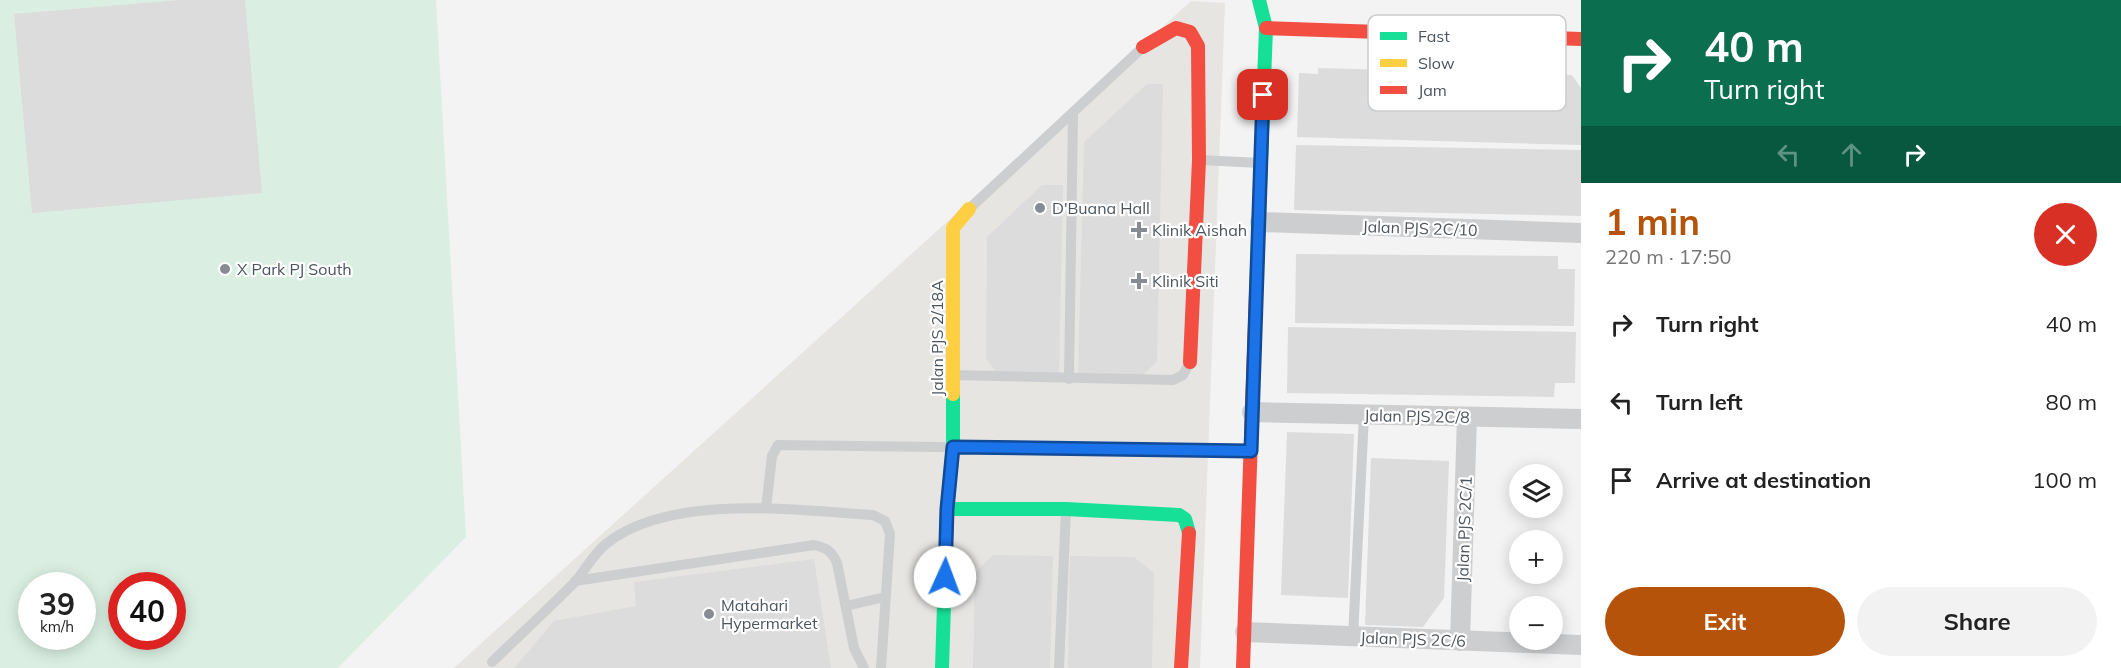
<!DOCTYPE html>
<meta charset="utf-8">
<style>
body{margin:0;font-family:Mulish,sans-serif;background:#f2f2f2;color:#222;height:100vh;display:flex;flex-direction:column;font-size:22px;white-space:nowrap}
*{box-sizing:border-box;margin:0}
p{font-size:20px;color:#767676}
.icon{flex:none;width:33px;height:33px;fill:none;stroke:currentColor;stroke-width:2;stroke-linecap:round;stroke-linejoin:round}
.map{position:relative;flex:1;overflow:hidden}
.side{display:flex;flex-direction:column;background:#fff;width:540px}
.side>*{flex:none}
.top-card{background:#0b6e4f;color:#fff;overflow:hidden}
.fabs{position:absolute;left:1509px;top:464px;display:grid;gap:12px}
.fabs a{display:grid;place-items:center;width:54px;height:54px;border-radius:50%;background:#fff;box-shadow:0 3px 15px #0003;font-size:30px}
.speed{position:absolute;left:18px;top:572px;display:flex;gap:12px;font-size:30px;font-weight:700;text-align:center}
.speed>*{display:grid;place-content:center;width:78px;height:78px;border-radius:50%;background:#fff;box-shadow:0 3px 15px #0003;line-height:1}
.speed small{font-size:15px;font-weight:400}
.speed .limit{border:9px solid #d22;background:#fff;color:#111}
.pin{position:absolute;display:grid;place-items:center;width:51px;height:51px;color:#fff;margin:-26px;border-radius:12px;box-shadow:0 3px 9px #0006}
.me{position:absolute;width:66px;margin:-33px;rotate:2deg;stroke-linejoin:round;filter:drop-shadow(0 0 4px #0008)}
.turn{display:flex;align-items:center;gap:21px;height:126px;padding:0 24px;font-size:27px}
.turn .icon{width:78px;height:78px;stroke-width:2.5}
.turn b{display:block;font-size:42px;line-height:51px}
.lanes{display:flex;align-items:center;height:57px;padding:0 24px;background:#0003;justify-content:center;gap:30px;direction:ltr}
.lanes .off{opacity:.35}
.round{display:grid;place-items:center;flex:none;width:63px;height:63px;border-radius:32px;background:#f2f2f2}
.summary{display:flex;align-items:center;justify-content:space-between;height:102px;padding:0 24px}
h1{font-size:36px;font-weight:700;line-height:45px;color:#b45309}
.cta{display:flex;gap:12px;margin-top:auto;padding:12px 24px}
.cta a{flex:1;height:69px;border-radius:36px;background:#b45309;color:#fff;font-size:24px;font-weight:700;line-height:69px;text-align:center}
.cta a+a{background:#f2f2f2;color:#222}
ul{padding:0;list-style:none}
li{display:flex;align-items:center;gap:18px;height:78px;padding:0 24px}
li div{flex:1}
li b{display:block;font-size:22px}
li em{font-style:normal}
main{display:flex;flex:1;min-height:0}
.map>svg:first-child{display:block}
.commercial{fill:#e6e5e2}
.green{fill:#daefe2;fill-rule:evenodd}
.building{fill:#dcdcdd}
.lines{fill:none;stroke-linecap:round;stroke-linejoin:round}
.lane{stroke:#ccced0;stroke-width:10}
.street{stroke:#ccced0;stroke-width:20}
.fast{stroke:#16e098;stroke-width:14}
.slow{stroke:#ffcf43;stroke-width:14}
.jam{stroke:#f24e42;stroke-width:14}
.route-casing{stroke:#114b97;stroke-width:15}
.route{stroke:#1a73e8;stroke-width:10}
.poi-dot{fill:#868c92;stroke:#fff;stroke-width:2}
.labels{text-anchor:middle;stroke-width:4.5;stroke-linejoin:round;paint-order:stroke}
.poi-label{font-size:16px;fill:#4b555d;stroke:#fff;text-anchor:start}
.street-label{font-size:16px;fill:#4b555d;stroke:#fff}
.key{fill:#fff;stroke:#c9ccce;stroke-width:1.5}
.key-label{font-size:16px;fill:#4b555d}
</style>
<main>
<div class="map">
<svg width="1581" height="668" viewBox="0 0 1581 668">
<rect width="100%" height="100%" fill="#f3f3f3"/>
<polygon class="commercial" points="1191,1 1225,3 1200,668 454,668"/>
<path class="green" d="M0,0H436L466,537L338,668H0ZM32,585H82V636H32ZM122,585H172V636H122Z"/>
<g class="building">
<polygon points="180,0 245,0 262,193 32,213 14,14"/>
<polygon points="1318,68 1572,75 1581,88 1581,145 1297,137 1299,73 1318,74"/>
<polygon points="1147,84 1163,84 1157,361 1141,377 1078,375 1084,142"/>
<polygon points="1296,145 1581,150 1581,216 1294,210"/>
<polygon points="1042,185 1063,185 1059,376 998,375 986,358 987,237"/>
<polygon points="1296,254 1558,256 1558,269 1575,269 1574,326 1295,323"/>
<polygon points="1288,327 1576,332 1575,383 1555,383 1554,397 1287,393"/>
<polygon points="1287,432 1354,434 1348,598 1281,595"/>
<polygon points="1371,458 1449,461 1444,598 1423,627 1365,625"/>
<polygon points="993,555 1053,556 1050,668 973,668 975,572"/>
<polygon points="1070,556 1134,557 1154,573 1152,668 1068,668"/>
<polygon points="814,559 831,668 514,668 554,621 636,606 634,582"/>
</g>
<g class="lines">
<g class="lane">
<polyline points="1201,160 1260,163"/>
<polyline points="969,209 1142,48"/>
<polyline points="954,375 1173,380 1183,375 1190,362"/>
<polyline points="1069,379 1073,115"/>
<polyline points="766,508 772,456 778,445 1251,451"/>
<path d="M575,581L814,545C827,548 832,551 837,563L854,648L864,668"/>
<polyline points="846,606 885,597"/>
<polyline points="1353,637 1364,415"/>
<path d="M492,662C519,636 547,610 574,583C585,571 593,554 606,544C669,493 796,510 873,515L885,521L890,534L881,668"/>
<polyline points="1059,668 1066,510"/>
</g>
<g class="street">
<polyline points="1260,222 1581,233"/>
<polyline points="1252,412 1581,419"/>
<polyline points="1245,632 1581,645"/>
<polyline points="1460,641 1467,417"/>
</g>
<g class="fast">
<polyline points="1256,294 1266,28 1259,0"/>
<polyline points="947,509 1066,509 1179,515 1185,519 1189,533"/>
<polyline points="942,668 947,509 953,447 953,394"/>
</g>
<polyline class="slow" points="953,394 953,228 969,209"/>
<g class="jam">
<polyline points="1266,28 1581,39"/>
<polyline points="1143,47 1176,28 1190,32 1198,46 1199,160 1190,362"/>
<polyline points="1181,668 1189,533"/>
<polyline points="1243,668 1256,294"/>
</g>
</g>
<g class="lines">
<g class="route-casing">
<polyline id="route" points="945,577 947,509 953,447 1251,451 1263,95"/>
</g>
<use href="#route" class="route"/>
</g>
<g class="poi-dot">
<circle cx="1040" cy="208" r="6"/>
<path d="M1136 221h6v6h6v6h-6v6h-6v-6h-6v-6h6z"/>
<circle cx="225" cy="269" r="6"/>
<path d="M1136 272h6v6h6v6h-6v6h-6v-6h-6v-6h6z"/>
<circle cx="709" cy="614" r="6"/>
</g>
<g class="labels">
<g class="poi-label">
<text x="1052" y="214">D'Buana Hall</text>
<text x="1152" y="236">Klinik Aishah</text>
<text x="237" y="275">X Park PJ South</text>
<text x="1152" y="287">Klinik Siti</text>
<text x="721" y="611">Matahari<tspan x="721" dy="18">Hypermarket</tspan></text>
</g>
<g class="street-label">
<text transform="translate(1420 228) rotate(2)" y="6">Jalan PJS 2C/10</text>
<text transform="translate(937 338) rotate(-90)" y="6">Jalan PJS 2/18A</text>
<text transform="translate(1417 416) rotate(1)" y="6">Jalan PJS 2C/8</text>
<text transform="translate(1464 529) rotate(-88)" y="6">Jalan PJS 2C/1</text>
<text transform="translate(1413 639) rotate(2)" y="6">Jalan PJS 2C/6</text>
</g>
</g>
<rect x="1368" y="15" width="198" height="96" rx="9" class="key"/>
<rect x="1380" y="32" width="27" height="8" fill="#16e098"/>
<rect x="1380" y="59" width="27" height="8" fill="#ffcf43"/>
<rect x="1380" y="86" width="27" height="8" fill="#f24e42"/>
<g class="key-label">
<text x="1418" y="42">Fast</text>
<text x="1418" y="69">Slow</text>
<text x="1418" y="96">Jam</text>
</g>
</svg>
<div class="fabs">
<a><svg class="icon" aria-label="layers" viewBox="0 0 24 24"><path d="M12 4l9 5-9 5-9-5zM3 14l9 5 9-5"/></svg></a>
<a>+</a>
<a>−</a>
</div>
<div class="speed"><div>39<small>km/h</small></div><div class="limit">40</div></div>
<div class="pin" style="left:1263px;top:95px;background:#d93025"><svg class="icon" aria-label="arrive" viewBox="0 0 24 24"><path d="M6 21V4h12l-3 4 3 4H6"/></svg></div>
<svg class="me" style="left:945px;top:577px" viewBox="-20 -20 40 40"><circle r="19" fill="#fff"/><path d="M0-13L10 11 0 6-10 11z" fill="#1a73e8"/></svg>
</div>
<section class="side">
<div class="top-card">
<div class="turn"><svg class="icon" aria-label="right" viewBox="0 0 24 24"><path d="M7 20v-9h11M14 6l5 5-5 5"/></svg><div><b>40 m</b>Turn right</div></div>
<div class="lanes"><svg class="icon off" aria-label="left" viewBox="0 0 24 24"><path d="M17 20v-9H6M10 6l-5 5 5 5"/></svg><svg class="icon off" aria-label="ahead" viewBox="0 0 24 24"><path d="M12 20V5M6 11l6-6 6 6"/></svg><svg class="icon" aria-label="right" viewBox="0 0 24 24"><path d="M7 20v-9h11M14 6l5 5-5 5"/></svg></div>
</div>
<div class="summary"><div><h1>1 min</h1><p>220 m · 17:50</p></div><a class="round" style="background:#d93025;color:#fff"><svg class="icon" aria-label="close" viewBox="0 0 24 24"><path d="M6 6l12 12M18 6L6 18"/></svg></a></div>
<ul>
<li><svg class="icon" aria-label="right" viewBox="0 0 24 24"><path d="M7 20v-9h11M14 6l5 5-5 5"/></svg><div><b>Turn right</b></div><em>40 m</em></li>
<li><svg class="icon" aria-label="left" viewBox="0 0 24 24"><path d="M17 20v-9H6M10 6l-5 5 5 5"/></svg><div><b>Turn left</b></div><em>80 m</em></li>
<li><svg class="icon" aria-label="arrive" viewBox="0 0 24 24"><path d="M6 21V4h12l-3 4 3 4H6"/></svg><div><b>Arrive at destination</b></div><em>100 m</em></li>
</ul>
<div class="cta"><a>Exit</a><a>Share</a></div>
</section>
</main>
